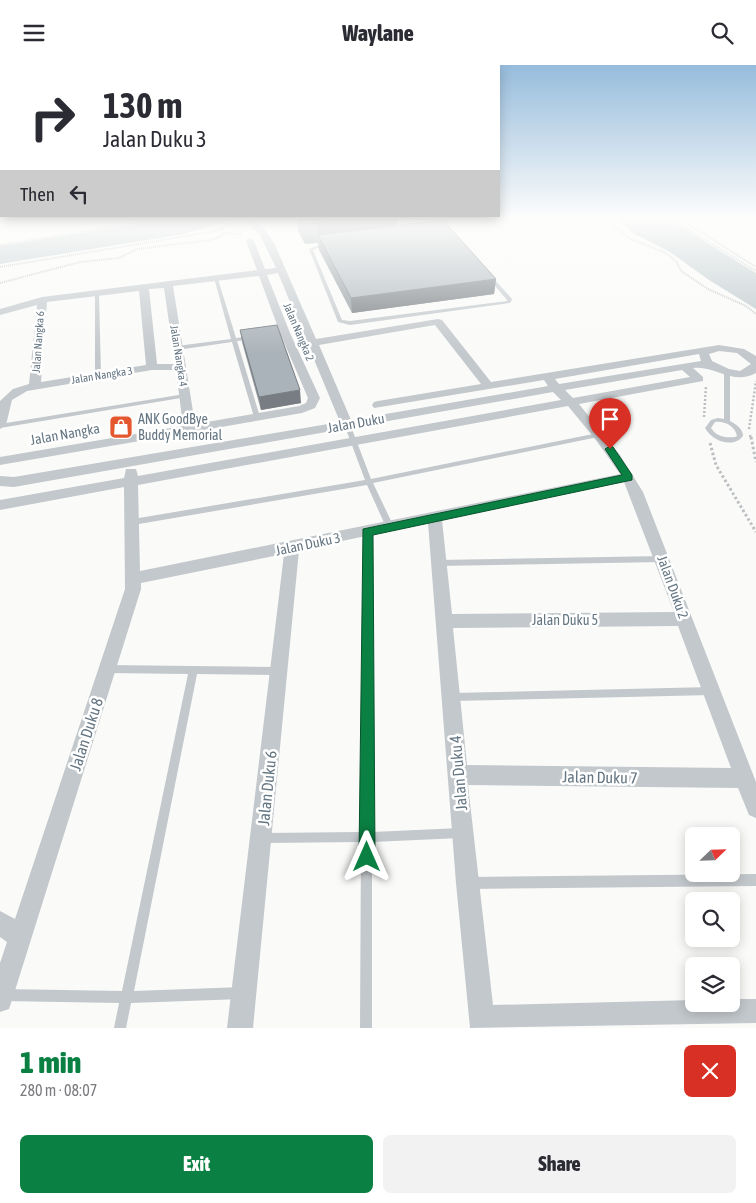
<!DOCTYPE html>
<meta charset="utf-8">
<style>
body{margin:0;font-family:"Asap Condensed",sans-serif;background:#f2f2f3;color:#2b2b33;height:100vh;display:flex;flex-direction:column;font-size:19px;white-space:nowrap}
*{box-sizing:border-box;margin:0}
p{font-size:16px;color:#7c7c81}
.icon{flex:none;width:28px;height:28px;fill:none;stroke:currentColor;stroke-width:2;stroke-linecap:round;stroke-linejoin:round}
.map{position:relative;height:963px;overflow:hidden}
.sheet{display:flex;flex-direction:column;background:#fff;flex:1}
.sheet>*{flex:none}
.top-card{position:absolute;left:0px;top:0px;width:500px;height:152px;box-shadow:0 2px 12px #0003;background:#fff;color:#2b2b33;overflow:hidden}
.needle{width:32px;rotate:67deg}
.fabs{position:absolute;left:685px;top:762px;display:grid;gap:10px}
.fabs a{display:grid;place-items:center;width:55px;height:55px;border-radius:8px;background:#fff;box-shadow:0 2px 12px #0003;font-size:25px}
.pin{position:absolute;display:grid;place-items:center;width:42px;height:42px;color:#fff;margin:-51px -21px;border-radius:50% 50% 50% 0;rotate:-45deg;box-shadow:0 0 5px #0007}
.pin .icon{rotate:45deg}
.me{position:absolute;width:55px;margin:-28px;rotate:0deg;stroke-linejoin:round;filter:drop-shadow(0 0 4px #0008)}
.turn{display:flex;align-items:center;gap:18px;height:105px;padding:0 20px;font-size:22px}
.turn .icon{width:65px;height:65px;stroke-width:2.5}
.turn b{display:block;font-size:35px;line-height:42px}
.then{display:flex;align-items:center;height:48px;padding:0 20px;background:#0003;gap:10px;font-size:19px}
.round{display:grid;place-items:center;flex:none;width:52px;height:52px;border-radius:8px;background:#f2f2f3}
.summary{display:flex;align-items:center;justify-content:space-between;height:85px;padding:0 20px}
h1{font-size:30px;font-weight:800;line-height:38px;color:#0b8043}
.cta{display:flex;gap:10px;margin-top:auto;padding:10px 20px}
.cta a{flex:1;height:58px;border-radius:8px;background:#0b8043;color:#fff;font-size:20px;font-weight:800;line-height:58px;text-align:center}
.cta a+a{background:#f2f2f3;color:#2b2b33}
header{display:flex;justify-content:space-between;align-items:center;height:65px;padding:0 20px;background:#fff;font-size:22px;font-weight:800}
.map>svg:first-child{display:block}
.water{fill:#bbc7cb}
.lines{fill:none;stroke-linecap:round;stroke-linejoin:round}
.path-far2{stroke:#bbbfc2;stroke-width:2;stroke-dasharray:1 1;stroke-linecap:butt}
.path-far1{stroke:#bbbfc2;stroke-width:2.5;stroke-dasharray:2 2;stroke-linecap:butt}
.path{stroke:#bbbfc2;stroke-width:3;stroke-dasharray:2.5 2.5;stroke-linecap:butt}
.service{fill:#c3c8cc;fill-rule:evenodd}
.minor{fill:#c3c8cc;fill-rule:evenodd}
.wall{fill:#929a9f}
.shaded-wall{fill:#777d82}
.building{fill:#aab3b9;stroke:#777d82}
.route{fill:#0b8043;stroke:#07532c}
.labels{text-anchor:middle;stroke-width:5;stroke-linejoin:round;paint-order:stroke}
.far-street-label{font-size:11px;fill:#657683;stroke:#fff}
.poi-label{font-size:14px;fill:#657683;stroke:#fff;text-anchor:start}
.street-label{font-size:14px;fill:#657683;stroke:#fff}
.near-street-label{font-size:16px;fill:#657683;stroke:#fff}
</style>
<header><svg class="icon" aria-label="menu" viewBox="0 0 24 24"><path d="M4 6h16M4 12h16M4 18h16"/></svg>Waylane<svg class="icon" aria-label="search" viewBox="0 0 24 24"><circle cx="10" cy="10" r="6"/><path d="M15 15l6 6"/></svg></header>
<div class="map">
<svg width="756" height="963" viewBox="0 0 756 963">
<rect width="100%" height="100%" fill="#fafaf8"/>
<g class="water">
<polygon points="169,154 236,154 184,169 0,199 0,181"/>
<polygon points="617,154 668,154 756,208 756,244 709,215 670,187 633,168"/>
</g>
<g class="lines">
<g class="path-far2">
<polyline points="415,154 431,157"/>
<polyline points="611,154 611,159 631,174 666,188 676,196 681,206 708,224 746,241 756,249"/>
<polyline points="671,154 756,206"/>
<polyline points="680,154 756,202"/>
<polyline points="443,156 488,157 503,154"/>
<polyline points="224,168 242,169"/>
<polyline points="0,180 162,154"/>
<polyline points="0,202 216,166 237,156"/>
<polyline points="0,218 80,197 119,193 137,184 210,175 220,172 224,168 222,162"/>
</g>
<g class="path-far1">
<polyline points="704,352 706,321"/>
<polyline points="749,364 756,316"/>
<polyline points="750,370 751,374"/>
</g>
<g class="path">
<polyline points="751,372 756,397"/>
<polyline points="710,378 716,400 756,467"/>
</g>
<g class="service">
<path d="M440,165L453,168L512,234V235L510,238L350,260L338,257L309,184L319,180ZM440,167L451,170L507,235V236L350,256L342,255L313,185L320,182Z"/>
<polygon points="214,213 218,214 236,273 250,271 253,273 250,275 237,276 260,352 259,353 257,354 254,352 232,277 177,285 174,283 177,281 231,274"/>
<polygon points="95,227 99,228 101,311 98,313 95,311"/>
<path d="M727,306L730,308V356C736,359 743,364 743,371C733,384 712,376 705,363L711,355L718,353L724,354V308ZM715,357C725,356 735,361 737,371L735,372C725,373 717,372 711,363Z"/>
<polygon points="185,329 187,330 187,332 0,363 0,359"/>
<polygon points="347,357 350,359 371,414 598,368 601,370 598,372 373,418 394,462 390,465 386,462 367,420 133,460 129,457 133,454 365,415 344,359"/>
<polygon points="367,464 371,467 372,767 461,763 465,764 466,768 465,772 461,773 372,777 372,963 360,963 361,777 263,778 259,777 258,773 259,769 263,768 361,767 363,467"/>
<polygon points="663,491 666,492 667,494 666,496 663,497 439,501 436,500 435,498 436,496 439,495"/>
<polygon points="107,600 278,602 281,603 282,606 281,609 278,610 197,609 134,926 242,922 246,924 248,928 246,932 242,934 131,938 126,963 114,963 119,938 3,936 0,935 0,925 3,924 122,926 188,609 107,608 104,607 103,604 104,601"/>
<polygon points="712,622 715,623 717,626 715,629 712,630 452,636 449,635 447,632 449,629 452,628"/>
<polygon points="756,809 756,821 471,824 467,822 465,818 467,814 471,812"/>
</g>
<path class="minor" d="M244,154H253L266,166L275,180L316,274L438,254L442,255L491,317L719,280L744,284L756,291V308C733,321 715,300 693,303L703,312V316L579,339L620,390L643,427L756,717V753L749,750L738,723L468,720L493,940L694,935V939H731V934H756V958L470,963L456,818L428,458L299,485L253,963H227L284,489L141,518V524L12,935L9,944L0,947V898L7,877L0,872V846L15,854L125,524L124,422L0,445V435L124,413L126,404H136L138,411L561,335L553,327L14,422L0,421V411L14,412L340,357L278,208L267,210L290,268L320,333L315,343L302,348L0,400V392L183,361L176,305H152L27,326L12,335L6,360L0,364V336L13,324L29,319L37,240L0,250V244L42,232L257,205L246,176L250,173L254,176L265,204L276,203L260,170ZM259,211L280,268L308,333L306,338L299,341L195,359L173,221ZM164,223L175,299H157L149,224ZM139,226L146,300L41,317L47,237ZM435,260L481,319L378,336L374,337L372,340L374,343L544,315L548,321L351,355L319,280ZM719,286L737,288L751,299L740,306L729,304L712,296L709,289ZM699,289L701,296L559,319L555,314ZM682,305L690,312L573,333L565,325ZM568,341L596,375L620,409L140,506L138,420ZM624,417L674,547L452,549L442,455ZM678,561L731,703L467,700L453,563Z"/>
</g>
<g class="wall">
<polygon points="297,154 397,154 397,161 496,214 494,229 352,248 319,185 318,178 305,179 298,166"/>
<polygon points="240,265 301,338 261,345 242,277"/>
</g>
<g class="shaded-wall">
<polygon points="348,154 397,154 397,168 318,171 317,158"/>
<polygon points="496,214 494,229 352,248 351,233"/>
<polygon points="300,325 301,338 261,345 259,332"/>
</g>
<g class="building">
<polygon points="301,154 348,154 303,159"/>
<polygon points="443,155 496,214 351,233 318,170"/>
<polygon points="277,260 300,325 259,332 240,265"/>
</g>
<linearGradient id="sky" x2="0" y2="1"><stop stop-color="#96bcdc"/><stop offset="0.53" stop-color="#fdfdfc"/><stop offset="1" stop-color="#fdfdfc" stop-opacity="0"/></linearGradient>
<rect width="756" height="289" fill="url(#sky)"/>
<polygon class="route" points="610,381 613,382 632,410 632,415 373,470 375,792 373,797 367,800 361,797 359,792 363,464 622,410 605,384"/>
<defs>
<g id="shop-square" transform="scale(1.25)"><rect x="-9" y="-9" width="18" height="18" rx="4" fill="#e4572e" stroke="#fff"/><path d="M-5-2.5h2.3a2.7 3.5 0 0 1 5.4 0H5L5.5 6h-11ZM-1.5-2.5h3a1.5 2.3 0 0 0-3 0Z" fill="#fff"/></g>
</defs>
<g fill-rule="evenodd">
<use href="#shop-square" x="121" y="362"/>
</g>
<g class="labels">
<g class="far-street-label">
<text transform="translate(299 267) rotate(67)" y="4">Jalan Nangka 2</text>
<text transform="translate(38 277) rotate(-86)" y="4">Jalan Nangka 6</text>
<text transform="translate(179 291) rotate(81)" y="4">Jalan Nangka 4</text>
<text transform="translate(102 310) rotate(-9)" y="4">Jalan Nangka 3</text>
</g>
<g class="poi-label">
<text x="138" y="359">ANK GoodBye<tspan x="138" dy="16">Buddy Memorial</tspan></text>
</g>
<g class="street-label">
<text transform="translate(356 358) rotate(-10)" y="5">Jalan Duku</text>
<text transform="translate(65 369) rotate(-10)" y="5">Jalan Nangka</text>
<text transform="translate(308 479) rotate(-12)" y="5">Jalan Duku 3</text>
<text transform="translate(673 522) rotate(70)" y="5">Jalan Duku 2</text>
<text x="565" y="560">Jalan Duku 5</text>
</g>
<g class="near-street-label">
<text transform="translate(86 669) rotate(-72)" y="6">Jalan Duku 8</text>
<text transform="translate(458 708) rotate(-95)" y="6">Jalan Duku 4</text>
<text transform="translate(600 712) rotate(1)" y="6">Jalan Duku 7</text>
<text transform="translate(267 723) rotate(-84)" y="6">Jalan Duku 6</text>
</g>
</g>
</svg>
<div class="fabs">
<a><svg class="needle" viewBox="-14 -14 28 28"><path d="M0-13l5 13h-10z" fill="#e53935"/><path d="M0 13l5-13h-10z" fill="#7c7c81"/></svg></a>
<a><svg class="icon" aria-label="search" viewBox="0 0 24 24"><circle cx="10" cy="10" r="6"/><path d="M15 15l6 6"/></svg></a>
<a><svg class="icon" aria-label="layers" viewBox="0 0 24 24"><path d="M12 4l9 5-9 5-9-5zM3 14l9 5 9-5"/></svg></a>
</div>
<div class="pin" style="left:610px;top:384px;background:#d93025"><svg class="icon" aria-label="arrive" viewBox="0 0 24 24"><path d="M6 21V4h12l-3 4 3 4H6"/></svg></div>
<svg class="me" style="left:367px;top:792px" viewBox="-20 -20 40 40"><path d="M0-17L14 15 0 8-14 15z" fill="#0b8043" stroke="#fff" stroke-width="4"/></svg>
<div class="top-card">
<div class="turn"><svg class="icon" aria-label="right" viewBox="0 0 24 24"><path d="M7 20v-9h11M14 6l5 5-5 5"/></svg><div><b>130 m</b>Jalan Duku 3</div></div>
<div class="then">Then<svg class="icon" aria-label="left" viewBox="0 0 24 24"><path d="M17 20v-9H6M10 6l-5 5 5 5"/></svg></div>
</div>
</div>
<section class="sheet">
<div class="summary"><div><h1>1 min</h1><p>280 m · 08:07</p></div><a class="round" style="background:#d93025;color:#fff"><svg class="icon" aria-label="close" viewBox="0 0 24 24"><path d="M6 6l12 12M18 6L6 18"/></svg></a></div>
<div class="cta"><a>Exit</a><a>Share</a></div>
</section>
